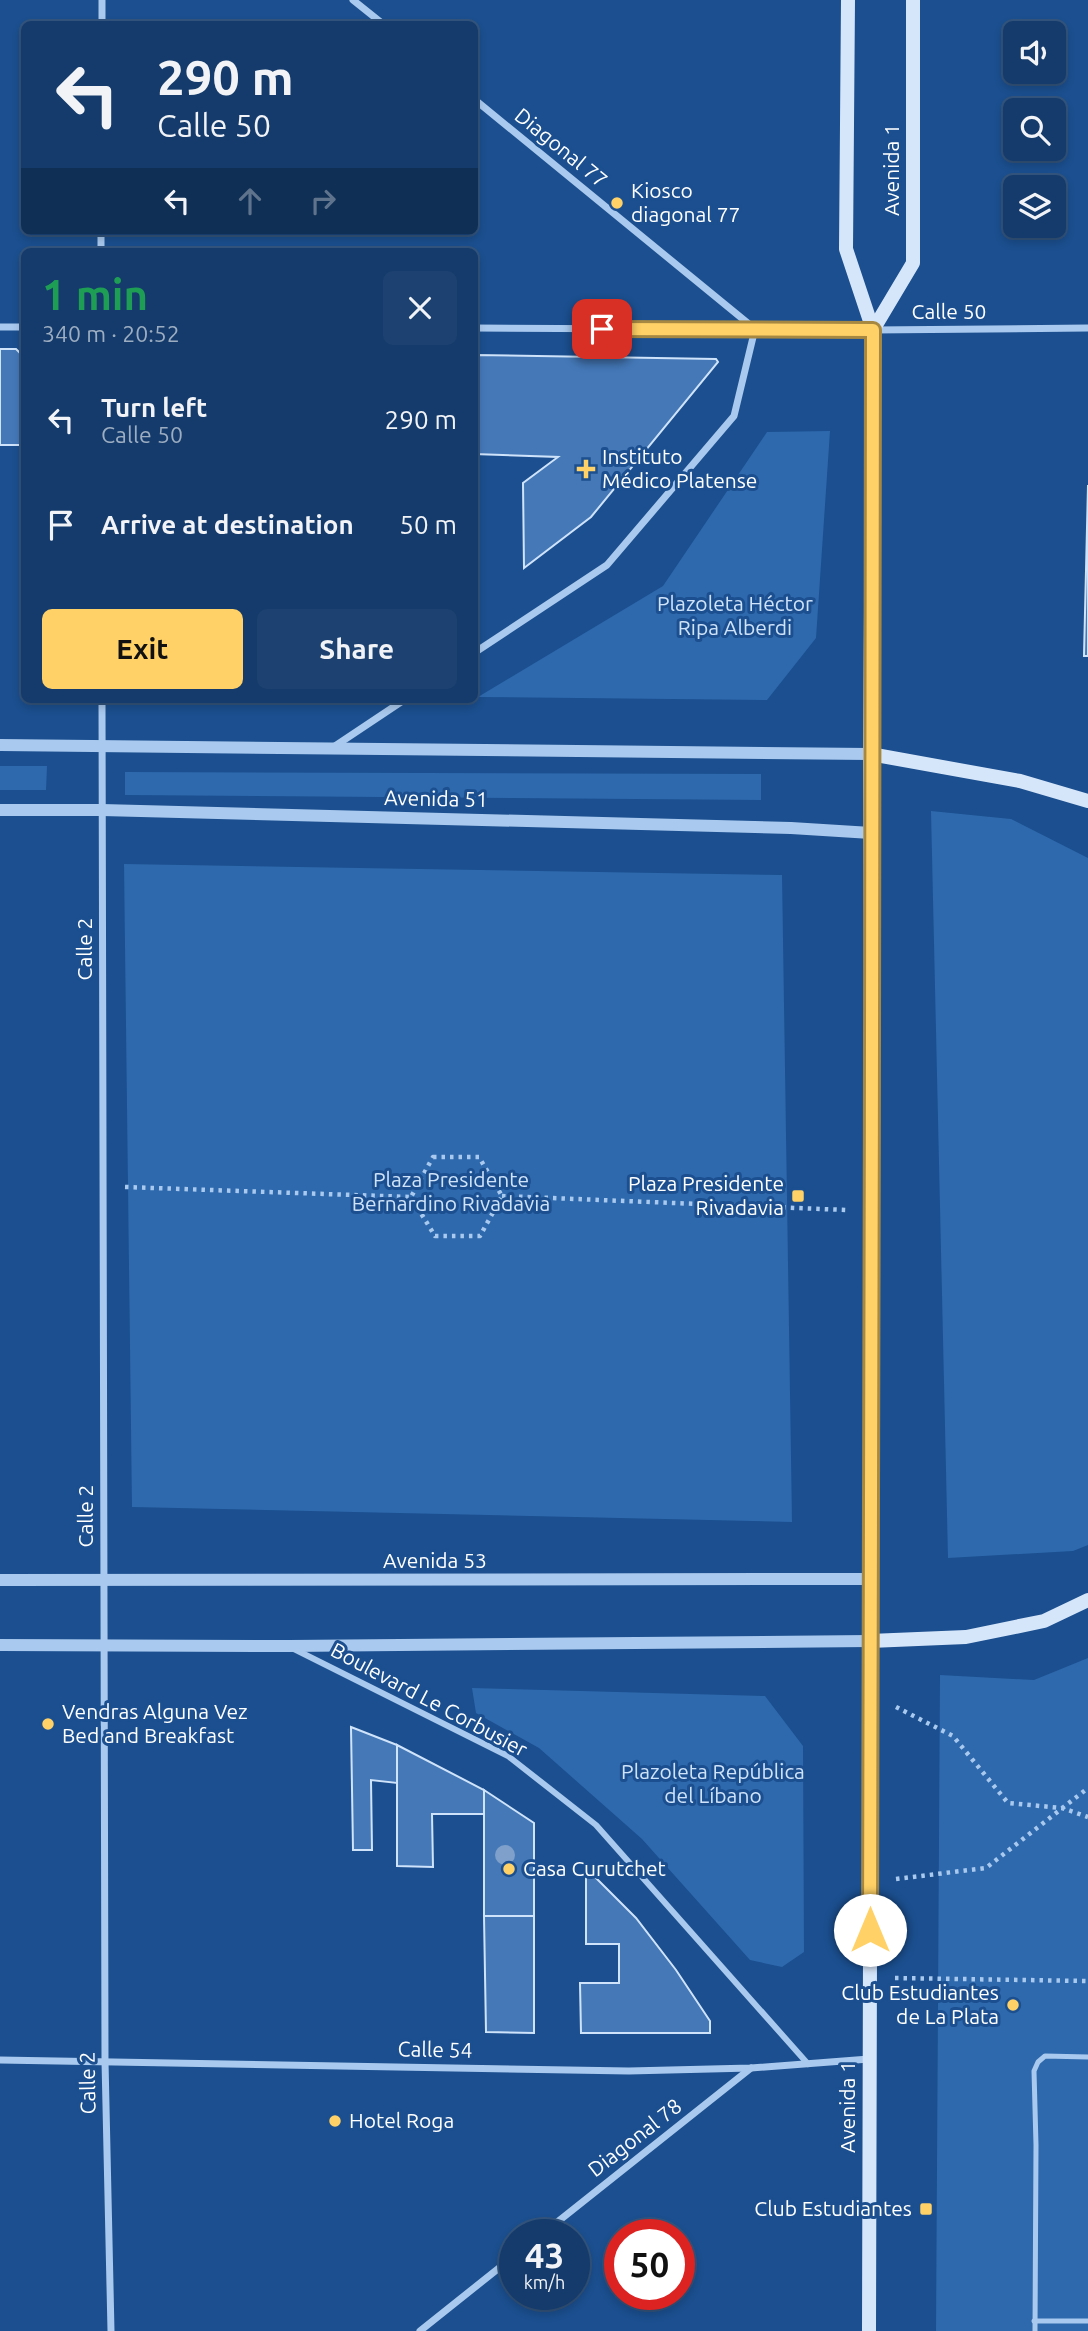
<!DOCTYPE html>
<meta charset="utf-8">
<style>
body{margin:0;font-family:Ubuntu,sans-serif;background:#1d4271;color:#f1f3f6;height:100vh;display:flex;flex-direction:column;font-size:26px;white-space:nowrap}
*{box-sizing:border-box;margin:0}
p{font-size:23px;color:#9dadc1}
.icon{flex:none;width:38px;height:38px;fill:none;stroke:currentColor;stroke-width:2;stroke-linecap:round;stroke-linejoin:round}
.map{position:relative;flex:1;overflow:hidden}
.side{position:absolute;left:21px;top:248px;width:457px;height:455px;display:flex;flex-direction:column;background:#143b6b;border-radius:10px;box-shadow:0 4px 10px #0003,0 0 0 2px #33557e}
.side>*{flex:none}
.guide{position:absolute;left:21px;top:21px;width:457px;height:214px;border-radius:10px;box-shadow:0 4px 10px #0003,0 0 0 2px #33557e;background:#143b6b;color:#f1f3f6;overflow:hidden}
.controls{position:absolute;left:1003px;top:21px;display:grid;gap:14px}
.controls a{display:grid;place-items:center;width:63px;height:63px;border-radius:10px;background:#143b6b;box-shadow:0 4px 10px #0003,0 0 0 2px #33557e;font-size:35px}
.speed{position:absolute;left:499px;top:2219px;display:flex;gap:14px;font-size:35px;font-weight:700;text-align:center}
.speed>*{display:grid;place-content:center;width:91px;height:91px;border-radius:50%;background:#143b6b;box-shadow:0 4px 10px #0003,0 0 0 2px #33557e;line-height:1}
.speed small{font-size:18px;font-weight:400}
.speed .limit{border:10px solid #d22;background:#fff;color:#111}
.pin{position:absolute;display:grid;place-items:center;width:60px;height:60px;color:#fff;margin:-30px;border-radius:14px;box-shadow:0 4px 10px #0006}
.me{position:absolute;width:77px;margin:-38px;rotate:0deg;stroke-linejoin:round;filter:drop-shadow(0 0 5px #0008)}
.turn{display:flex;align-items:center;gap:24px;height:147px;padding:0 21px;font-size:32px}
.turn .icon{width:91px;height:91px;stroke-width:2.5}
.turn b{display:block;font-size:49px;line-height:60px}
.lanes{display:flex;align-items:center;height:66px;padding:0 21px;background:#0003;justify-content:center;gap:35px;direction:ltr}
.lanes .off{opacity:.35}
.round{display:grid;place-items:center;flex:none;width:74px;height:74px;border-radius:10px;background:#1d4271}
.head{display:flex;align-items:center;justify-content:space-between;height:119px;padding:0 21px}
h1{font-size:42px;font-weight:600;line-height:52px;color:#1e9e55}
.primary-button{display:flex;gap:14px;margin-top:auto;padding:14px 21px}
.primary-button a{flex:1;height:80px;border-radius:10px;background:#ffd166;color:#111;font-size:28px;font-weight:600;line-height:80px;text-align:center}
.primary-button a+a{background:#1d4271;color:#f1f3f6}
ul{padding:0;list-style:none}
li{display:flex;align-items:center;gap:21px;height:105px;padding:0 21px}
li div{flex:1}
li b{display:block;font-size:26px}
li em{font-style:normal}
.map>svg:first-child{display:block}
.green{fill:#2e69ad}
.building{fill:#4478b7;stroke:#cfe3fa;stroke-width:2}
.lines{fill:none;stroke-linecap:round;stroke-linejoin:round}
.path{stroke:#a9c9ee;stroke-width:4.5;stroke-dasharray:3.5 5;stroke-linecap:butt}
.service{stroke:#a9c9ee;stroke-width:5}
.pedestrian{stroke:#a9c9ee;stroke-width:6}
.minor{stroke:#a9c9ee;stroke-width:7}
.tertiary{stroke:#a9c9ee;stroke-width:12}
.secondary{stroke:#d6e6fa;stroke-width:14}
.tree{fill:#7ea0ca}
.route-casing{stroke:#a68842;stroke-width:18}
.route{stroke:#ffd166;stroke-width:12}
.poi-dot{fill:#ffd166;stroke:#1b4f8f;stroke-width:2.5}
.labels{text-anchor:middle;stroke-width:6;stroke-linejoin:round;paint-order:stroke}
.street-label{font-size:21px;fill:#fff;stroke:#1b4f8f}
.poi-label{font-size:21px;fill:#fff;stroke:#1b4f8f;text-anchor:start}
.park-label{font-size:21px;fill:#cfe3fa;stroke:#1b4f8f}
</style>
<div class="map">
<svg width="1088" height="2331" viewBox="0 0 1088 2331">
<rect width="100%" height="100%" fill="#1b4f8f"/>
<g class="green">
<polygon points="830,431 816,638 767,700 478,697 663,586 767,432"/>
<polygon points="0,766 47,766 46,790 0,790"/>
<polygon points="125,772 761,774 761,800 125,795"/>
<polygon points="931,811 1011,819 1088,858 1088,1545 1073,1551 948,1558"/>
<polygon points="124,864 782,875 792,1522 132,1507"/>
<polygon points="1088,1658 1088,2331 936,2331 940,1675 1034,1680"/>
<polygon points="472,1688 765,1696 803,1746 804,1952 782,1967 750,1960 642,1839 539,1748 476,1713"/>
</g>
<g class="building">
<polygon points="0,349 16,349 24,357 24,445 0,445"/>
<polygon points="474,355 716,359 718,362 591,517 524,568 523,483 558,457 474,454"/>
<polygon points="1088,485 1088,656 1084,656"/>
<polygon points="351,1727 397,1745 397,1783 371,1780 372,1850 353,1850"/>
<polygon points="397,1745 484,1790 484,1814 432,1814 433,1867 397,1866"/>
<polygon points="484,1790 534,1823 534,1916 484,1916"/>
<polygon points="586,1868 636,1918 676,1970 710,2021 710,2033 581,2033 580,1983 619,1983 619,1944 586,1944"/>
<polygon points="484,1916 534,1916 534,2033 486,2032"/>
</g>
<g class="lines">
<g class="path">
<polygon points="433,1157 479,1157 502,1196 480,1236 435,1236 411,1197"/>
<polyline points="125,1187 411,1197"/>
<polyline points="502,1196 846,1210"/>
<polyline points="896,1707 953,1736 1008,1803 1062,1808 1088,1817"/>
<polyline points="896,1879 986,1868 1088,1788"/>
<polyline points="895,1978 1088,1981"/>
</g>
<g class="service">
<polyline points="1034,2321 1088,2321"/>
<polyline points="1035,2331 1036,2145 1034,2071 1038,2062 1045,2056 1088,2057"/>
</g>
<polyline class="pedestrian" points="294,1649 508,1756 596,1825 808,2064"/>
<g class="minor">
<polyline points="353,0 383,24"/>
<polyline points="102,24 102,0"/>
<polyline points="474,99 755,329 734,416 607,565 474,653"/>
<polyline points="101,252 101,231"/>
<polyline points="0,327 24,327"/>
<polyline points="474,328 873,330 1088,328"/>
<polyline points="102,700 105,2061 111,2331"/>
<polyline points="335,746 404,700"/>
<polyline points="0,2060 629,2071 751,2068 869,2059"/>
<polyline points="541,2235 751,2068"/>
<polyline points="420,2331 514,2256"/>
</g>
<g class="tertiary">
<polyline points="0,745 870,754"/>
<polyline points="0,810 102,810 791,828 871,833"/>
<polyline points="0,1580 870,1579"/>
<polyline points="0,1645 289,1646 870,1641"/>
</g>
<g class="secondary">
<polyline points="848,0 846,249 873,330 870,754 872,1202 869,2331"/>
<polyline points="873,330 913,263 913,0"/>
<polyline points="870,754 1020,781 1088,801"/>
<polyline points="870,1641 966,1637 1044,1621 1088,1600"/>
</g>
</g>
<circle class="tree" cx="505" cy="1855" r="10"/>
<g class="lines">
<g class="route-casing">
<path id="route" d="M602,329L873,330C870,863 874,1397 870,1930"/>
</g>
<use href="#route" class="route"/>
</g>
<g class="poi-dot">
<circle cx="617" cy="203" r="7"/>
<path d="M582.5 458.5h7v7h7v7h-7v7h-7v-7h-7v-7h7z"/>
<rect x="791" y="1189" width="14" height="14" rx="3.5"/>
<circle cx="48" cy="1724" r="7"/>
<circle cx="509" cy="1869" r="7"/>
<circle cx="1013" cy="2005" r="7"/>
<circle cx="335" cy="2121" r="7"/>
<rect x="919" y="2202" width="14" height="14" rx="3.5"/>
</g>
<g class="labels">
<g class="street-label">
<text transform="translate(561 148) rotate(39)" y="7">Diagonal 77</text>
<text transform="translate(892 170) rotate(-90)" y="7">Avenida 1</text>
<text x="949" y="319">Calle 50</text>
<text transform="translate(436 799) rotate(1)" y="7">Avenida 51</text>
<text transform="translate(85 949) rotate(-90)" y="7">Calle 2</text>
<text transform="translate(86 1516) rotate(-90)" y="7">Calle 2</text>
<text x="435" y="1568">Avenida 53</text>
<text transform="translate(429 1700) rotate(28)" y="7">Boulevard Le Corbusier</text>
<text transform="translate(435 2050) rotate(1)" y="7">Calle 54</text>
<text transform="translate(88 2083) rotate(-91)" y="7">Calle 2</text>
<text transform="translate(848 2107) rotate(-90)" y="7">Avenida 1</text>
<text transform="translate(635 2138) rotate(-38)" y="7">Diagonal 78</text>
</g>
<g class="poi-label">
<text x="631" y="198">Kiosco<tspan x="631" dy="24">diagonal 77</tspan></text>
<text x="602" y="464">Instituto<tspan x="602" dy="24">Médico Platense</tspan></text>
<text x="784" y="1191" text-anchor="end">Plaza Presidente<tspan x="784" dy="24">Rivadavia</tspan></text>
<text x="62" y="1719">Vendras Alguna Vez<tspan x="62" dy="24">Bed and Breakfast</tspan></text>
<text x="523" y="1876">Casa Curutchet</text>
<text x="999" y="2000" text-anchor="end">Club Estudiantes<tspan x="999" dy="24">de La Plata</tspan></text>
<text x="349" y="2128">Hotel Roga</text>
<text x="912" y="2216" text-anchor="end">Club Estudiantes</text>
</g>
<g class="park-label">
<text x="735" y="611">Plazoleta Héctor<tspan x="735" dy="24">Ripa Alberdi</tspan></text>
<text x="451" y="1187">Plaza Presidente<tspan x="451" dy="24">Bernardino Rivadavia</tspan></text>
<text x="713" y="1779">Plazoleta República<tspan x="713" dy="24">del Líbano</tspan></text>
</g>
</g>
</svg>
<div class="controls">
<a><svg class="icon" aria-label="sound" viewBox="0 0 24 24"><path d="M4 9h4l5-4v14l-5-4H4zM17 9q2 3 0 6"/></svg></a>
<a><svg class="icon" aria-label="search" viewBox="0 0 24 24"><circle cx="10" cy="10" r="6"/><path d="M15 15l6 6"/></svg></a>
<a><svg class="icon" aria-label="layers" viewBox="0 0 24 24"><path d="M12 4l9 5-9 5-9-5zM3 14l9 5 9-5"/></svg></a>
</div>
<div class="speed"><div>43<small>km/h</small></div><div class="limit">50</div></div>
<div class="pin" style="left:602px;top:329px;background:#d93025"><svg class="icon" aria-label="arrive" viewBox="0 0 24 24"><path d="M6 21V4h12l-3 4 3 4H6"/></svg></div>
<svg class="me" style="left:870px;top:1930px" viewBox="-20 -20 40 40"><circle r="19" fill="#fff"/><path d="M0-13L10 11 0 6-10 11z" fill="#ffd166"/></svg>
<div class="guide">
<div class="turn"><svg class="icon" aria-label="left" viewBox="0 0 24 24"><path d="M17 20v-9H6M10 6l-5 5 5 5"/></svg><div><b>290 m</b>Calle 50</div></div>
<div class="lanes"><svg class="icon" aria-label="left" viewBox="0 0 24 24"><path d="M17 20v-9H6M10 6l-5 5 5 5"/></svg><svg class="icon off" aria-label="ahead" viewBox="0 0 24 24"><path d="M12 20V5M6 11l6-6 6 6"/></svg><svg class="icon off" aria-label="right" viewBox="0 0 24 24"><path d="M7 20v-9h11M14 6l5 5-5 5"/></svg></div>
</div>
<section class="side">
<div class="head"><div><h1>1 min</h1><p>340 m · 20:52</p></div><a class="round"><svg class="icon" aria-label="close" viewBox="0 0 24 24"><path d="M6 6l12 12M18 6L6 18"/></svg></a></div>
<ul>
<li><svg class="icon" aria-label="left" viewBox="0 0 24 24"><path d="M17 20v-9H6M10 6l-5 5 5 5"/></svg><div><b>Turn left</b><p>Calle 50</p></div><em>290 m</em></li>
<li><svg class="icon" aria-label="arrive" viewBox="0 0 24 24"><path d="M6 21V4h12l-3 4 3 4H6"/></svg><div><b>Arrive at destination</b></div><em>50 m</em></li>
</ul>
<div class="primary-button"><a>Exit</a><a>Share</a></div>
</section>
</div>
